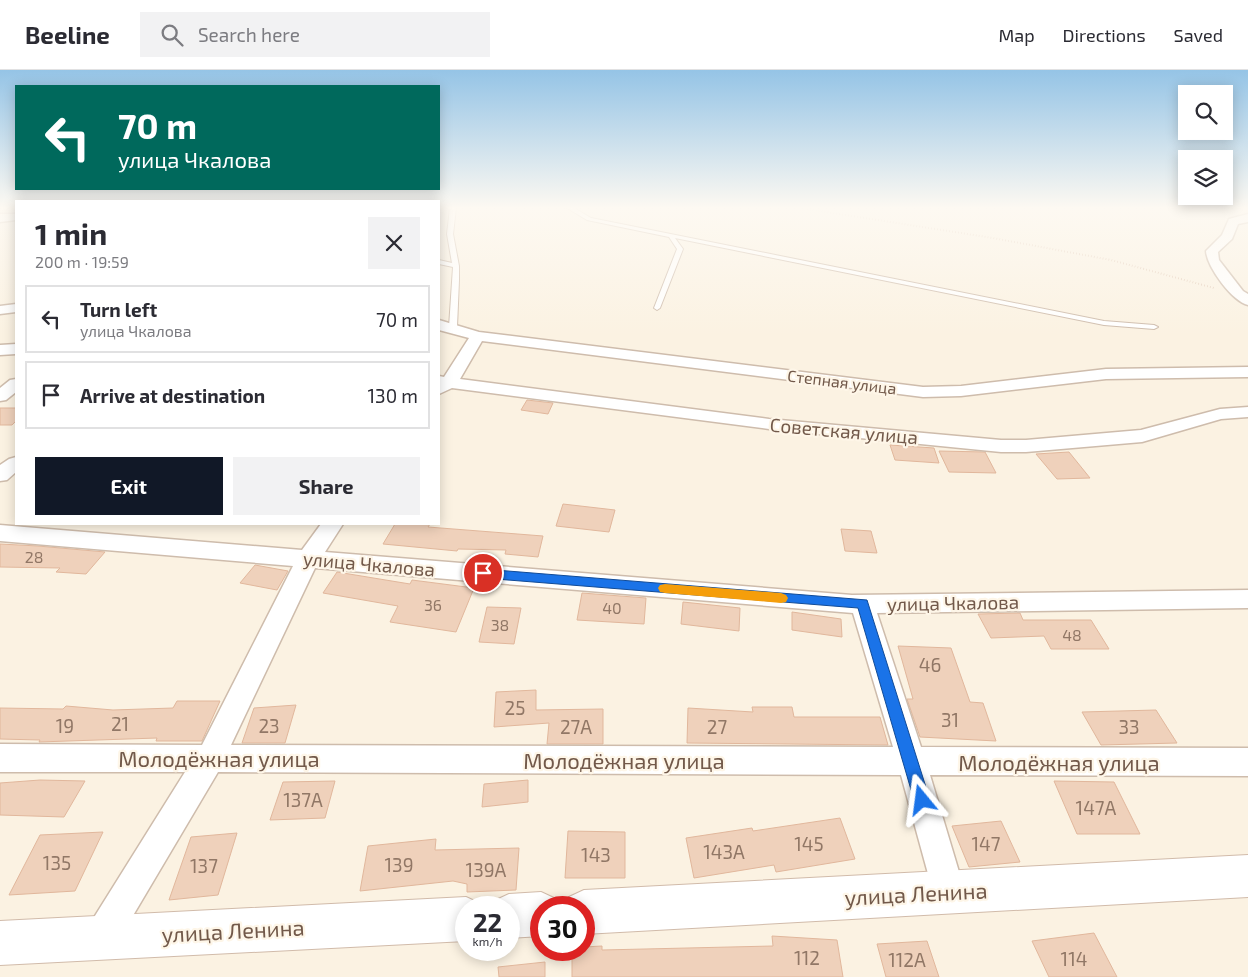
<!DOCTYPE html>
<meta charset="utf-8">
<style>
body{margin:0;font-family:"Exo 2",sans-serif;background:#f2f2f3;color:#2b2b33;height:100vh;display:flex;flex-direction:column;font-size:19px;white-space:nowrap}
*{box-sizing:border-box;margin:0}
p{font-size:16px;color:#7c7c81}
.icon{flex:none;width:28px;height:28px;fill:none;stroke:currentColor;stroke-width:2;stroke-linecap:round;stroke-linejoin:round}
.map{position:relative;flex:1;overflow:hidden}
.sheet{position:absolute;left:15px;top:130px;width:425px;height:325px;display:flex;flex-direction:column;background:#fff;border-radius:0px;box-shadow:0 2px 12px #0003}
.sheet>*{flex:none}
.banner{position:absolute;left:15px;top:15px;width:425px;height:105px;border-radius:0px;box-shadow:0 2px 12px #0003;background:#00695c;color:#fff;overflow:hidden}
.fabs{position:absolute;left:1178px;top:15px;display:grid;gap:10px}
.fabs a{display:grid;place-items:center;width:55px;height:55px;border-radius:0px;background:#fff;box-shadow:0 2px 12px #0003;font-size:25px}
.speed{position:absolute;left:455px;top:826px;display:flex;gap:10px;font-size:25px;font-weight:700;text-align:center}
.speed>*{display:grid;place-content:center;width:65px;height:65px;border-radius:50%;background:#fff;box-shadow:0 2px 12px #0003;line-height:1}
.speed small{font-size:12px;font-weight:400}
.speed .limit{border:8px solid #d22;background:#fff;color:#111}
.pin{position:absolute;display:grid;place-items:center;width:42px;height:42px;color:#fff;margin:-21px;border:2px solid #fff;border-radius:50%;box-shadow:0 1px 5px #0007}
.me{position:absolute;width:55px;margin:-28px;rotate:344deg;stroke-linejoin:round;filter:drop-shadow(0 0 4px #0008)}
.turn{display:flex;align-items:center;gap:18px;height:105px;padding:0 20px;font-size:22px}
.turn .icon{width:65px;height:65px;stroke-width:2.5}
.turn b{display:block;font-size:35px;line-height:42px}
.round{display:grid;place-items:center;flex:none;width:52px;height:52px;border-radius:0px;background:#f2f2f3}
.summary{display:flex;align-items:center;justify-content:space-between;height:85px;padding:0 20px}
h1{font-size:30px;font-weight:700;line-height:38px}
.primary-button{display:flex;gap:10px;margin-top:auto;padding:10px 20px}
.primary-button a{flex:1;height:58px;border-radius:0px;background:#111827;color:#fff;font-size:20px;font-weight:700;line-height:58px;text-align:center}
.primary-button a+a{background:#f2f2f3;color:#2b2b33}
ul{padding:0;list-style:none}
li{display:flex;align-items:center;gap:15px;height:68px;margin:0 10px 8px;padding:0 10px;border:2px solid #e1e1e2;border-radius:0px}
li div{flex:1}
li b{display:block;font-size:19px}
li em{font-style:normal}
header{display:flex;align-items:center;gap:30px;box-sizing:border-box;height:70px;padding:0 25px;background:#fff;border-bottom:1px solid #e1e1e2}
header strong{font-size:24px}
nav{display:flex;gap:28px;margin-inline-start:auto;font-size:18px}
.search{width:350px;height:45px;background:#f2f2f3;display:flex;align-items:center;gap:12px;box-sizing:border-box;padding:0 18px;border-radius:0px;color:#7c7c81;font-size:19px}
.map>svg:first-child{display:block}
.building{fill:#efd1bb;stroke:#e1b79c}
.lines{fill:none;stroke-linecap:round;stroke-linejoin:round}
.lane-casing{stroke:#cebcac;stroke-width:2}
.street-casing{stroke:#cebcac;stroke-width:3}
.secondary-casing{stroke:#d1bbaa;stroke-width:2}
.path{stroke:#d4b49f;stroke-width:2;stroke-dasharray:0.5 2.5;stroke-linecap:butt}
.lane{fill:#fff;fill-rule:evenodd}
.street{fill:#fff;fill-rule:evenodd}
.secondary{fill:#fff;fill-rule:evenodd}
.route{fill:#1a73e8;stroke:#114b97}
.slow{fill:#f59e0b}
.labels{text-anchor:middle;stroke-width:4.5;stroke-linejoin:round;paint-order:stroke}
.far-street-label{font-size:16px;fill:#72594a;stroke:#fef6e8}
.number-label{font-size:16px;fill:#917766}
.street-label{font-size:19px;fill:#72594a;stroke:#fef6e8}
.near-number-label{font-size:19px;fill:#917766}
.near-street-label{font-size:22px;fill:#72594a;stroke:#fef6e8}
</style>
<header>
<strong>Beeline</strong>
<div class="search"><svg class="icon" aria-label="search" viewBox="0 0 24 24"><circle cx="10" cy="10" r="6"/><path d="M15 15l6 6"/></svg>Search here</div>
<nav><a>Map</a><a>Directions</a><a>Saved</a></nav>
</header>
<div class="map">
<svg width="1248" height="907" viewBox="0 0 1248 907">
<rect width="100%" height="100%" fill="#fbf2e2"/>
<g class="building">
<polygon points="527,330 553,333 548,344 521,340"/>
<polygon points="0,338 16,338 16,351 12,355 0,355"/>
<polygon points="890,375 934,378 939,393 895,390"/>
<polygon points="939,381 985,382 996,403 949,402"/>
<polygon points="1069,382 1090,408 1057,409 1036,384"/>
<polygon points="563,434 615,440 609,462 556,456"/>
<polygon points="395,454 430,454 428,457 543,466 538,487 505,484 506,480 458,479 457,481 383,474"/>
<polygon points="841,459 871,461 877,483 845,481"/>
<polygon points="0,474 38,476 105,482 86,504 56,502 60,498 0,497"/>
<polygon points="255,495 288,501 277,520 240,513"/>
<polygon points="337,502 410,514 412,510 474,518 456,562 390,552 398,536 323,523"/>
<polygon points="582,523 646,528 644,554 577,550"/>
<polygon points="683,532 740,538 739,561 681,554"/>
<polygon points="487,537 521,538 514,574 479,572"/>
<polygon points="792,542 841,549 842,567 792,560"/>
<polygon points="1020,543 1023,550 1091,550 1109,579 1051,579 1044,566 991,568 978,544"/>
<polygon points="898,576 951,578 970,632 983,633 996,671 920,667 907,629 913,629"/>
<polygon points="536,620 536,640 603,639 603,674 547,674 549,653 494,657 496,622"/>
<polygon points="177,631 220,631 202,671 156,671 157,668 39,672 40,670 0,669 0,638 63,639 66,636 113,640 173,638"/>
<polygon points="296,635 285,673 242,673 254,638"/>
<polygon points="752,637 792,637 794,647 880,647 888,675 687,673 688,638 753,642"/>
<polygon points="1156,640 1177,673 1101,675 1082,642"/>
<polygon points="40,710 85,711 64,747 0,745 0,713"/>
<polygon points="528,710 528,732 482,737 484,714"/>
<polygon points="335,711 325,748 270,750 283,712"/>
<polygon points="1054,711 1114,712 1140,764 1077,764"/>
<polygon points="840,748 855,789 776,802 774,795 694,808 686,768 752,758 753,761"/>
<polygon points="1001,751 1020,792 969,797 952,756"/>
<polygon points="568,761 625,762 625,808 565,808"/>
<polygon points="103,762 75,821 9,825 40,765"/>
<polygon points="237,763 218,825 169,830 191,767"/>
<polygon points="436,769 435,780 519,778 516,820 467,822 467,814 453,811 360,821 368,776"/>
<polygon points="1094,863 1117,907 1049,907 1032,871"/>
<polygon points="772,866 837,870 843,907 572,907 572,880 584,880 584,877 602,876 602,880 773,876"/>
<polygon points="927,871 939,907 886,907 877,874"/>
<polygon points="545,892 545,907 499,907 498,897"/>
</g>
<g class="lines">
<g class="lane-casing">
<g id="lane">
<polygon points="450,138 456,138 453,164 459,196 459,210 457,257 453,259 449,257 453,197 439,194 439,190 452,193 447,164"/>
<polygon points="567,138 574,138 591,148 1104,251 1154,255 1158,257 1154,259 1104,255 675,168 683,179 660,238 657,240 654,238 677,179 669,167 587,150"/>
</g>
</g>
<g class="street-casing">
<g id="street">
<polygon points="0,144 16,144 16,150 0,152"/>
<path d="M1248,144V152L1238,154L1232,169L1218,182L1219,190L1243,221L1248,224V235C1232,231 1207,197 1206,181L1222,165L1229,149Z"/>
<polygon points="16,234 16,242 0,244 0,236"/>
<polygon points="439,250 479,262 923,317 961,316 1106,299 1248,297 1248,307 1106,309 961,326 923,327 482,271 460,309 769,349 1001,370 1026,370 1141,360 1220,339 1248,337 1248,347 1221,349 1142,372 1026,382 1001,382 769,359 452,318 439,324 439,306 444,307 469,268 439,260"/>
<polygon points="16,274 16,284 0,285 0,275"/>
<polygon points="16,309 16,322 6,330 0,331 0,318 10,310"/>
<polygon points="16,387 16,402 7,410 0,411 0,395 9,389"/>
<path d="M321,454H343L325,482L852,525L1248,520V538L877,543L921,677L1248,678V706L930,705L965,822L961,834L949,838L937,834L933,822L901,705L218,702L112,881L100,886L88,881L83,869L88,857L185,702H0V674L202,675L293,496L0,471V455L302,480ZM315,498L853,543L893,677L231,675Z"/>
</g>
</g>
<g class="secondary-casing">
<g id="secondary">
<polygon points="1248,785 1248,827 584,864 584,838 564,838 569,827 584,820"/>
<polygon points="541,822 556,829 560,838 541,838 541,866 509,868 509,838 491,838 494,831 509,824"/>
<polygon points="466,827 481,834 483,838 466,838 466,871 0,895 0,851"/>
</g>
</g>
<g class="path">
<polyline points="801,138 993,168 1111,190 1214,218"/>
<polyline points="1218,138 1225,144"/>
</g>
<use href="#lane" class="lane"/>
<use href="#street" class="street"/>
<use href="#secondary" class="secondary"/>
</g>
<linearGradient id="sky" x2="0" y2="1"><stop stop-color="#95c4e6"/><stop offset="0.52" stop-color="#fdf9f2"/><stop offset="1" stop-color="#fdf9f2" stop-opacity="0"/></linearGradient>
<rect width="1248" height="265" fill="url(#sky)"/>
<polygon class="route" points="483,499 867,530 930,730 928,735 922,738 917,735 914,730 858,538 483,508 479,507 477,503 479,500"/>
<polygon class="slow" points="665,514 781,523 786,525 788,528 786,532 781,533 665,523 660,522 658,518 660,515"/>
<g class="labels">
<g class="far-street-label">
<text transform="translate(842 312) rotate(7)" y="6">Степная улица</text>
</g>
<g class="number-label">
<text x="34" y="493">28</text>
<text x="433" y="541">36</text>
<text x="612" y="544">40</text>
<text x="500" y="561">38</text>
<text x="1072" y="571">48</text>
</g>
<g class="street-label">
<text transform="translate(844 361) rotate(5)" y="7">Советская улица</text>
<text transform="translate(369 494) rotate(5)" y="7">улица Чкалова</text>
<text transform="translate(953 533) rotate(-1)" y="7">улица Чкалова</text>
</g>
<g class="near-number-label">
<text x="930" y="602">46</text>
<text x="515" y="645">25</text>
<text x="950" y="657">31</text>
<text x="120" y="661">21</text>
<text x="65" y="663">19</text>
<text x="269" y="663">23</text>
<text x="576" y="664">27А</text>
<text x="717" y="664">27</text>
<text x="1129" y="664">33</text>
<text x="303" y="737">137А</text>
<text x="1096" y="745">147А</text>
<text x="809" y="781">145</text>
<text x="986" y="781">147</text>
<text x="724" y="789">143А</text>
<text x="596" y="792">143</text>
<text x="57" y="800">135</text>
<text x="399" y="802">139</text>
<text x="204" y="803">137</text>
<text x="486" y="807">139А</text>
<text x="807" y="895">112</text>
<text x="1074" y="896">114</text>
<text x="907" y="897">112А</text>
</g>
<g class="near-street-label">
<text x="219" y="697">Молодёжная улица</text>
<text x="624" y="699">Молодёжная улица</text>
<text x="1059" y="701">Молодёжная улица</text>
<text transform="translate(916 824) rotate(-3)" y="8">улица Ленина</text>
<text transform="translate(233 861) rotate(-3)" y="8">улица Ленина</text>
</g>
</g>
</svg>
<div class="fabs">
<a><svg class="icon" aria-label="search" viewBox="0 0 24 24"><circle cx="10" cy="10" r="6"/><path d="M15 15l6 6"/></svg></a>
<a><svg class="icon" aria-label="layers" viewBox="0 0 24 24"><path d="M12 4l9 5-9 5-9-5zM3 14l9 5 9-5"/></svg></a>
</div>
<div class="speed"><div>22<small>km/h</small></div><div class="limit">30</div></div>
<div class="pin" style="left:483px;top:503px;background:#d93025"><svg class="icon" aria-label="arrive" viewBox="0 0 24 24"><path d="M6 21V4h12l-3 4 3 4H6"/></svg></div>
<svg class="me" style="left:922px;top:730px" viewBox="-20 -20 40 40"><path d="M0-17L14 15 0 8-14 15z" fill="#1a73e8" stroke="#fff" stroke-width="4"/></svg>
<div class="banner">
<div class="turn"><svg class="icon" aria-label="left" viewBox="0 0 24 24"><path d="M17 20v-9H6M10 6l-5 5 5 5"/></svg><div><b>70 m</b>улица Чкалова</div></div>
</div>
<section class="sheet">
<div class="summary"><div><h1>1 min</h1><p>200 m · 19:59</p></div><a class="round"><svg class="icon" aria-label="close" viewBox="0 0 24 24"><path d="M6 6l12 12M18 6L6 18"/></svg></a></div>
<ul>
<li><svg class="icon" aria-label="left" viewBox="0 0 24 24"><path d="M17 20v-9H6M10 6l-5 5 5 5"/></svg><div><b>Turn left</b><p>улица Чкалова</p></div><em>70 m</em></li>
<li><svg class="icon" aria-label="arrive" viewBox="0 0 24 24"><path d="M6 21V4h12l-3 4 3 4H6"/></svg><div><b>Arrive at destination</b></div><em>130 m</em></li>
</ul>
<div class="primary-button"><a>Exit</a><a>Share</a></div>
</section>
</div>
